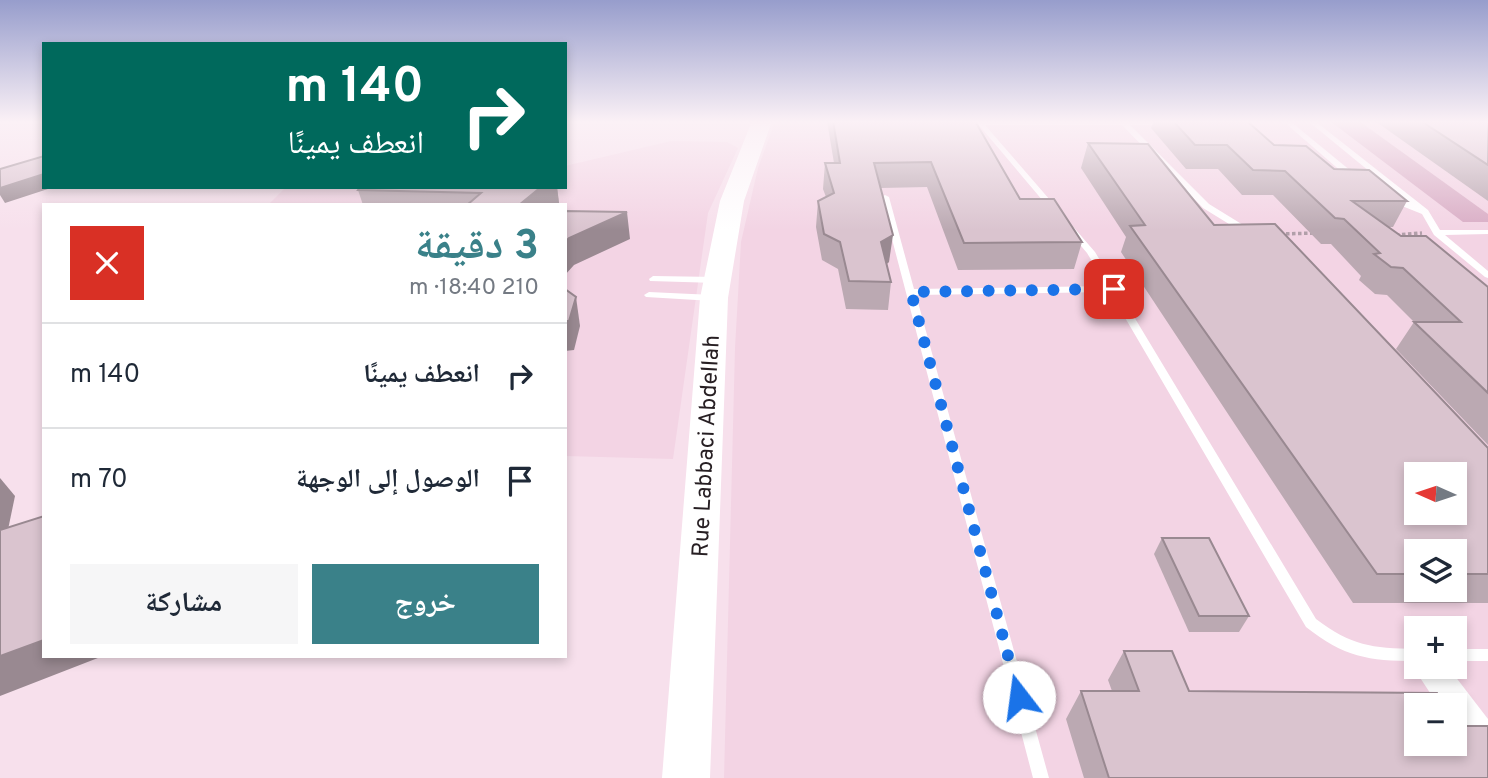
<!DOCTYPE html>
<html lang="ar">
<meta charset="utf-8">
<style>
body{margin:0;font-family:Overpass,"Noto Naskh Arabic",sans-serif;background:#f6f6f7;color:#1f2937;direction:rtl;height:100vh;display:flex;flex-direction:column;font-size:26px;white-space:nowrap}
*{box-sizing:border-box;margin:0}
p{font-size:23px;color:#747a83}
.icon{flex:none;width:38px;height:38px;fill:none;stroke:currentColor;stroke-width:2;stroke-linecap:round;stroke-linejoin:round}
.map{position:relative;flex:1;overflow:hidden;direction:ltr}
.sheet{position:absolute;left:42px;top:203px;width:525px;height:455px;display:flex;flex-direction:column;background:#fff;border-radius:0px;box-shadow:0 4px 10px #0003;direction:rtl}
.sheet>*{flex:none}
.top-card{position:absolute;left:42px;top:42px;width:525px;height:147px;border-radius:0px;box-shadow:0 4px 10px #0003;direction:rtl;background:#00695c;color:#fff;overflow:hidden}
.needle{width:46px;rotate:273deg}
.fabs{position:absolute;left:1404px;top:462px;display:grid;gap:14px}
.fabs a{display:grid;place-items:center;width:63px;height:63px;border-radius:0px;background:#fff;box-shadow:0 4px 10px #0003;font-size:35px}
.pin{position:absolute;display:grid;place-items:center;width:60px;height:60px;color:#fff;margin:-30px;border-radius:14px;box-shadow:0 4px 10px #0006}
.me{position:absolute;width:77px;margin:-38px;rotate:345deg;stroke-linejoin:round;filter:drop-shadow(0 0 5px #0008)}
.turn{display:flex;align-items:center;gap:24px;height:147px;padding:0 28px;font-size:32px}
.turn .icon{width:91px;height:91px;stroke-width:2.5}
.turn b{display:block;font-size:49px;line-height:60px}
.round{display:grid;place-items:center;flex:none;width:74px;height:74px;border-radius:0px;background:#f6f6f7}
.head{display:flex;align-items:center;justify-content:space-between;height:119px;padding:0 28px}
h1{font-size:42px;font-weight:700;line-height:52px;color:#3a8189}
.primary-button{display:flex;gap:14px;margin-top:auto;padding:14px 28px}
.primary-button a{flex:1;height:80px;border-radius:0px;background:#3a8189;color:#fff;font-size:28px;font-weight:700;line-height:80px;text-align:center}
.primary-button a+a{background:#f6f6f7;color:#1f2937}
ul{padding:0;list-style:none}
li{display:flex;align-items:center;gap:21px;height:105px;padding:0 28px;border-top:2px solid #e0e1e3}
li div{flex:1}
li b{display:block;font-size:26px}
li em{font-style:normal}
.map>svg:first-child{display:block}
.built{fill:#f3d4e4;fill-rule:evenodd}
.green{fill:#d9adc5}
.lines{fill:none;stroke-linecap:round;stroke-linejoin:round}
.path{stroke:#b19fa9;stroke-width:3.5;stroke-dasharray:3.5 2.5;stroke-linecap:butt}
.lane{fill:#fff;fill-rule:evenodd}
.street{fill:#fff;fill-rule:evenodd}
.secondary{fill:#fff;fill-rule:evenodd}
.wall{fill:#bba9b2;fill-rule:evenodd}
.shaded-wall{fill:#998991}
.building{fill:#dac4cf;stroke:#998991;stroke-width:2;fill-rule:evenodd}
.route{stroke:#1a73e8;stroke-width:12;stroke-dasharray:0 21.6}
.labels{text-anchor:middle;stroke-width:5;stroke-linejoin:round;paint-order:stroke}
.street-label{font-size:23px;fill:#271f23;stroke:#fff}
</style>
<div class="map">
<svg width="1488" height="778" viewBox="0 0 1488 778">
<rect width="100%" height="100%" fill="#f7e0ec"/>
<g class="built">
<path d="M775,121H1488V778H724L735,348L741,242L758,168ZM1416,474H1454V513H1416ZM1416,551H1454V590H1416ZM1416,628H1454V667H1416ZM1416,705H1454V744H1416Z"/>
<polygon points="671,141 727,142 738,148 708,213 673,459 565,456 565,205 268,205 286,187 565,187 565,166"/>
</g>
<polygon class="green" points="1330,121 1359,121 1488,214 1488,222 1463,222"/>
<g class="lines">
<g class="path">
<polyline points="1280,234 1317,233"/>
<polyline points="1396,235 1422,233"/>
</g>
<g class="lane">
<polygon points="1283,121 1290,121 1357,176 1357,180 1351,180"/>
<polygon points="1308,121 1315,121 1428,210 1440,230 1488,230 1488,234 1445,235 1488,271 1488,278 1485,277 1434,235 1422,214 1392,202 1392,198 1398,198 1408,203"/>
<path d="M978,122H1168L1169,123L1166,125H1130L1209,204L1248,228V232H1242L1203,208L1122,125H985L1095,252L1316,619C1352,646 1371,648 1416,649V661C1368,661 1344,657 1306,627L1110,292L916,295L1049,778H1033L881,197L885,195L889,197L914,289L1107,286L1087,253L978,124Z"/>
<polygon points="653,276 717,277 721,280 717,283 650,281 649,279"/>
<polygon points="649,292 713,295 718,298 713,301 646,297 644,295"/>
<rect x="1454" y="649" width="34" height="12"/>
</g>
<path class="street" d="M1416,662V667H1448L1488,719V764C1463,754 1454,730 1454,705H1438L1413,667Z"/>
<polygon class="secondary" points="752,121 772,121 744,201 728,298 710,778 662,778 700,298 720,201"/>
</g>
<g class="wall">
<polygon points="827,121 975,121 1020,199 1082,242 1074,269 958,270 927,187 881,188 889,262 887,264 891,282 888,310 846,309 838,269 822,260 816,227 818,201 826,197 823,189 825,163 834,163"/>
<polygon points="1154,121 1226,121 1274,145 1407,201 1393,227 1388,227 1401,236 1488,287 1488,445 1396,349 1414,322 1387,295 1375,294 1359,280 1361,276 1331,244 1321,244 1273,195 1242,195 1218,169 1186,169 1151,128"/>
<polygon points="1375,121 1488,121 1488,201"/>
<path d="M1088,143L1214,225L1488,448V603H1353L1121,252L1126,237L1081,168ZM1416,551H1454V590H1416Z"/>
<polygon points="557,187 559,203 557,205 363,205 358,190"/>
<polygon points="1162,538 1249,616 1239,632 1189,632 1154,554"/>
<polygon points="1124,651 1189,691 1488,778 1084,778 1066,719 1081,691 1112,691 1108,680"/>
</g>
<g class="shaded-wall">
<polygon points="44,174 44,187 54,187 5,203 0,195 0,188"/>
<polygon points="541,187 557,187 559,203 557,205 519,205"/>
<polygon points="627,212 630,239 574,265 565,275 565,242 569,238"/>
<polygon points="893,235 889,262 878,269 881,242"/>
<polygon points="576,297 580,326 574,350 565,351 565,321"/>
<polygon points="0,478 15,496 0,568"/>
<polygon points="44,640 44,656 103,656 0,696 0,656"/>
</g>
<g class="building">
<polygon points="833,121 975,121 1020,199 1054,199 1082,242 964,243 931,162 874,163 893,235 881,242 891,282 849,281 840,242 824,234 818,201 834,193 825,163 840,163"/>
<polygon points="1173,121 1248,122 1274,145 1306,146 1334,169 1369,170 1407,201 1352,201 1401,236 1426,236 1488,287 1488,393 1414,322 1461,322 1403,268 1391,267 1374,254 1380,253 1344,219 1335,218 1285,171 1253,170 1227,145 1195,145"/>
<polygon points="1421,121 1488,121 1488,165"/>
<path d="M1088,143L1148,144L1214,225L1275,224L1488,448V574H1454V551H1416V574H1377L1130,226L1145,225ZM1416,474H1454V513H1416Z"/>
<polygon points="44,156 44,174 0,188 0,169"/>
<polygon points="360,187 541,187 519,205 467,205 481,193 358,190"/>
<polygon points="565,211 627,212 569,238 565,242"/>
<polygon points="565,289 576,297 569,321 565,321"/>
<polygon points="44,516 44,640 0,656 0,530"/>
<polygon points="1162,538 1209,538 1249,616 1199,616"/>
<polygon points="1124,651 1172,651 1189,691 1437,693 1445,705 1416,705 1416,744 1454,744 1454,720 1458,726 1488,726 1488,778 1109,778 1081,691 1139,691"/>
</g>
<linearGradient id="sky" x2="0" y2="1"><stop stop-color="#979dcc"/><stop offset="0.53" stop-color="#fbf1f6"/><stop offset="1" stop-color="#fbf1f6" stop-opacity="0"/></linearGradient>
<rect width="1488" height="230" fill="url(#sky)"/>
<g class="lines">
<polyline class="route" points="1019,697 911,292 1114,289"/>
</g>
<g class="labels">
<g class="street-label">
<text transform="translate(705 446) rotate(-87)" y="8">Rue Labbaci Abdellah</text>
</g>
</g>
</svg>
<div class="fabs">
<a><svg class="needle" viewBox="-14 -14 28 28"><path d="M0-13l5 13h-10z" fill="#e53935"/><path d="M0 13l5-13h-10z" fill="#747a83"/></svg></a>
<a><svg class="icon" aria-label="layers" viewBox="0 0 24 24"><path d="M12 4l9 5-9 5-9-5zM3 14l9 5 9-5"/></svg></a>
<a>+</a>
<a>−</a>
</div>
<div class="pin" style="left:1114px;top:289px;background:#d93025"><svg class="icon" aria-label="arrive" viewBox="0 0 24 24"><path d="M6 21V4h12l-3 4 3 4H6"/></svg></div>
<svg class="me" style="left:1019px;top:697px" viewBox="-20 -20 40 40"><circle r="19" fill="#fff"/><path d="M0-13L10 11 0 6-10 11z" fill="#1a73e8"/></svg>
<div class="top-card">
<div class="turn"><svg class="icon" aria-label="right" viewBox="0 0 24 24"><path d="M7 20v-9h11M14 6l5 5-5 5"/></svg><div><b>140 m</b>انعطف يمينًا</div></div>
</div>
<section class="sheet">
<div class="head"><div><h1>3 دقيقة</h1><p>210 m · 18:40</p></div><a class="round" style="background:#d93025;color:#fff"><svg class="icon" aria-label="close" viewBox="0 0 24 24"><path d="M6 6l12 12M18 6L6 18"/></svg></a></div>
<ul>
<li><svg class="icon" aria-label="right" viewBox="0 0 24 24"><path d="M7 20v-9h11M14 6l5 5-5 5"/></svg><div><b>انعطف يمينًا</b></div><em>140 m</em></li>
<li><svg class="icon" aria-label="arrive" viewBox="0 0 24 24"><path d="M6 21V4h12l-3 4 3 4H6"/></svg><div><b>الوصول إلى الوجهة</b></div><em>70 m</em></li>
</ul>
<div class="primary-button"><a>خروج</a><a>مشاركة</a></div>
</section>
</div>
